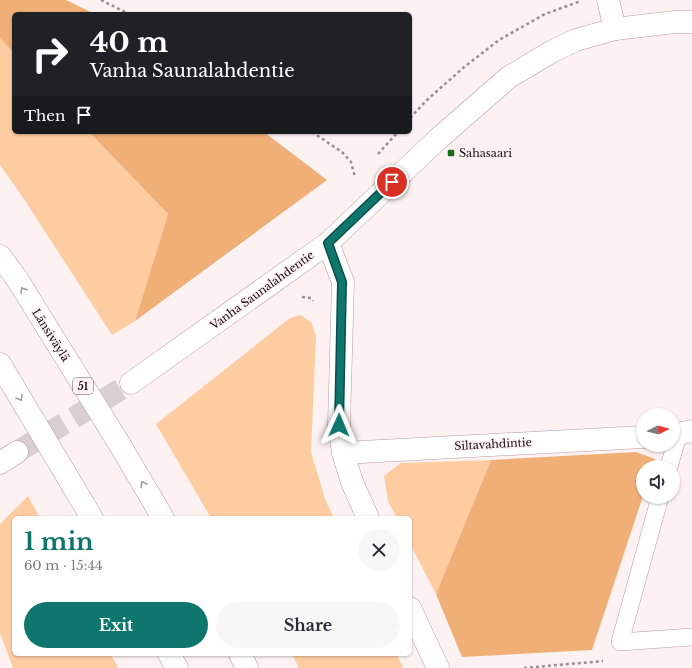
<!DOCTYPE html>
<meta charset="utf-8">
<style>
body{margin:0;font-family:"Libre Baskerville",serif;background:#f7f7f7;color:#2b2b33;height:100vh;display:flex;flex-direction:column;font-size:15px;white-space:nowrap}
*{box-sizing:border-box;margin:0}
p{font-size:13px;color:#7c7c81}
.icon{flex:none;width:22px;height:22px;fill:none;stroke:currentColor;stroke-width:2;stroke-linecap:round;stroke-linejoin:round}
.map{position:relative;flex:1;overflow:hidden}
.drawer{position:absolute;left:12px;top:516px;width:400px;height:140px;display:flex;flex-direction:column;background:#fff;border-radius:6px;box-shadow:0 1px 3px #0004}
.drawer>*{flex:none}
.top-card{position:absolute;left:12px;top:12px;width:400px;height:122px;border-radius:6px;box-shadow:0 1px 3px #0004;background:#202124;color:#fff;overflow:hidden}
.needle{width:26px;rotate:84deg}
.buttons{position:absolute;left:636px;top:408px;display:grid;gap:8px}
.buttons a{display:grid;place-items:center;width:44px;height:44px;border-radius:50%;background:#fff;box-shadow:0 1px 3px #0004;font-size:20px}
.pin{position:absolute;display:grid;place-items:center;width:34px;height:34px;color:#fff;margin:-17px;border:2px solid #fff;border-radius:50%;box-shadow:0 1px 4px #0007}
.me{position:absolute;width:44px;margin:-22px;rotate:1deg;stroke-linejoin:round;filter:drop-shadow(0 0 3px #0008)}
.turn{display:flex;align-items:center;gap:14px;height:84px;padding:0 12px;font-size:18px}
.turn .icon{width:52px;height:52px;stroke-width:2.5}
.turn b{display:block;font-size:28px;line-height:34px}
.then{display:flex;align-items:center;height:38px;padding:0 12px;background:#0003;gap:8px;font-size:15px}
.round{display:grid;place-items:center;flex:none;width:42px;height:42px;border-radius:21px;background:#f7f7f7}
.overview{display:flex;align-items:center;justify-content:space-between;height:68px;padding:0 12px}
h1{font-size:24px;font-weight:800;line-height:30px;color:#0f766e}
.cta{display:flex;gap:8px;margin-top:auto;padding:8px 12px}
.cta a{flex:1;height:46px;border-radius:24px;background:#0f766e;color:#fff;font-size:16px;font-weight:800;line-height:46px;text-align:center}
.cta a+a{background:#f7f7f7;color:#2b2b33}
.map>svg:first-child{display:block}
.green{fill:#fecca1}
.forest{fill:#f0af77}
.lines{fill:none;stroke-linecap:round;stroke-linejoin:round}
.tertiary-tunnel{stroke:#dacfd0;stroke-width:22;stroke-dasharray:22 11;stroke-linecap:butt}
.service-casing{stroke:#b69b9f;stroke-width:18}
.minor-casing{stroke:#b69b9f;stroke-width:23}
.tertiary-casing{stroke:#b69b9f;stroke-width:23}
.motorway-casing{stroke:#b69b9f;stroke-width:23}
.path{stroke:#9a8f90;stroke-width:2.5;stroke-dasharray:3 3;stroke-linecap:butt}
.service{stroke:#fff;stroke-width:17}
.minor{stroke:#fff;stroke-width:22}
.tertiary{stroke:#fff;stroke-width:22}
.motorway{stroke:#fff;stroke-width:22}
.oneway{stroke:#a29e9f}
.route-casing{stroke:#0a4d48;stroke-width:10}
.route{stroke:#0f766e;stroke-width:7}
.poi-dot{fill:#176e18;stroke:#fdf1f2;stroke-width:1.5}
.labels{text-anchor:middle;stroke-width:3;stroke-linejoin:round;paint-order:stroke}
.shield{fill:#fdf1f2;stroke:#5b5153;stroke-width:1}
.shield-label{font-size:10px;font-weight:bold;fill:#160d0f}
.poi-label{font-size:11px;fill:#160d0f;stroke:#fdf1f2;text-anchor:start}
.street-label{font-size:11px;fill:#160d0f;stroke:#fdf1f2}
</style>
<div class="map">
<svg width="692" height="668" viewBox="0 0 692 668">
<rect width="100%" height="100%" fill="#fdf1f2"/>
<g class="green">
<polygon points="0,38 14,53 14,132 89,132 168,214 135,321 112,335 22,196 0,165"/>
<polygon points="300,315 311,322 316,336 311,452 325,499 334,518 211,518 156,424 290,318"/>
<polygon points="491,460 436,594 410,544 410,518 397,518 388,501 384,476 401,463"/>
<polygon points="28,496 40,518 14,518 14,654 111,654 118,668 13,668 0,633 0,524"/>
<polygon points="292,654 397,654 403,668 299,668"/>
</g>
<g class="forest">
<polygon points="0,0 66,0 95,14 14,14 14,53 0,38"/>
<polygon points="89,132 264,132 327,180 135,321 168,214"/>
<polygon points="636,452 655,459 653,467 643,467 643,496 592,650 462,657 436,594 491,460"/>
</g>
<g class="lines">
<polyline class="tertiary-tunnel" points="17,452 131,383"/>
<g class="service-casing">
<g id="service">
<polyline points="669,467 678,435"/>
<polyline points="660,497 620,642 692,637"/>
</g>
</g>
<g class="minor-casing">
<g id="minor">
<polyline points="608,0 615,29"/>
<polyline points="328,243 343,282 339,425 343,453 352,482 368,518"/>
<polyline points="673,435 692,431"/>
<polyline points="343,453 643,437"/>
<polyline points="410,608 438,668"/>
</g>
</g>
<g class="tertiary-casing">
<g id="tertiary">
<polyline points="131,383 328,243 438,139 509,77 551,52 576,40 615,29 675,22 692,22"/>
<polyline points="0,463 17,452"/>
</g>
</g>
<g class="motorway-casing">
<g id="motorway">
<polyline points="0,256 17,279 120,445 163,518"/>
<polyline points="0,364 92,518"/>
<polyline points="169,654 177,668"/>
<polyline points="240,654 247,668"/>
</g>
</g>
<g class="path">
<polyline points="101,0 129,14"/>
<polyline points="410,118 427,100 463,68 499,40 545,14 581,1"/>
<polyline points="312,132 342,152 351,162 355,177"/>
<polyline points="378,154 398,132"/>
<polyline points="302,297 311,298 313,301"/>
<polyline points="524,668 603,661"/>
</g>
<use href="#service" class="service"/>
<use href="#minor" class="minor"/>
<use href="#tertiary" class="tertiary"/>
<use href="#motorway" class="motorway"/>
</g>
<defs><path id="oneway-chevron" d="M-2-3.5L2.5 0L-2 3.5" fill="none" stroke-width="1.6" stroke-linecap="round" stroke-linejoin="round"/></defs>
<g class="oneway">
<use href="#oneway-chevron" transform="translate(23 290) rotate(-122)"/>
<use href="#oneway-chevron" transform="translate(20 398) rotate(59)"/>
<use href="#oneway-chevron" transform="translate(143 484) rotate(-121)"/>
</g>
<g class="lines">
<g class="route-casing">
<polyline id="route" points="339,425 342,282 328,243 392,182"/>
</g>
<use href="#route" class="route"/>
</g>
<rect class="poi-dot" x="447" y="149" width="8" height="8" rx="2"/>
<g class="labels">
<rect class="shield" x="73" y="378" width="20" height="16" rx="3"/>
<g class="shield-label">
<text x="83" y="390">51</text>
</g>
<g class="poi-label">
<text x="459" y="157">Sahasaari</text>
</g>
<g class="street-label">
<text transform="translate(262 290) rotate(-36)" y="4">Vanha Saunalahdentie</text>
<text transform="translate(51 335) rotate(58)" y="4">Länsiväylä</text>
<text transform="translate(493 444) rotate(-3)" y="4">Siltavahdintie</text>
</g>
</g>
</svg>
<div class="buttons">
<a><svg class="needle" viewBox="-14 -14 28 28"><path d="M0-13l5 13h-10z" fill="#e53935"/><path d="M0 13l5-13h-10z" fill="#7c7c81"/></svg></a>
<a><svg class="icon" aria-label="sound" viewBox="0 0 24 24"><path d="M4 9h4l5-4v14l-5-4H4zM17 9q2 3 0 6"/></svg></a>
</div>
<div class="pin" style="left:392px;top:182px;background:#d93025"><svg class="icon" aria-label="arrive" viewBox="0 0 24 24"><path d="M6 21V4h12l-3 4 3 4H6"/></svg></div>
<svg class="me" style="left:339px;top:425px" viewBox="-20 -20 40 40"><path d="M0-17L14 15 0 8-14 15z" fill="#0f766e" stroke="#fff" stroke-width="4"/></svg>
<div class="top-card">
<div class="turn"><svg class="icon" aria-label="right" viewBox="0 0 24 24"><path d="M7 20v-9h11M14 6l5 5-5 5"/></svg><div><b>40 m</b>Vanha Saunalahdentie</div></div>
<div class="then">Then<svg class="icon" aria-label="arrive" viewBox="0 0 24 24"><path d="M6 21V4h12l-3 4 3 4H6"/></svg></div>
</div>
<section class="drawer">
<div class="overview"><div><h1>1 min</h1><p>60 m · 15:44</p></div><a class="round"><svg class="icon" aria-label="close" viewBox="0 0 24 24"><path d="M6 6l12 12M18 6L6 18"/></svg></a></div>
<div class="cta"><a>Exit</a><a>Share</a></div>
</section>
</div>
